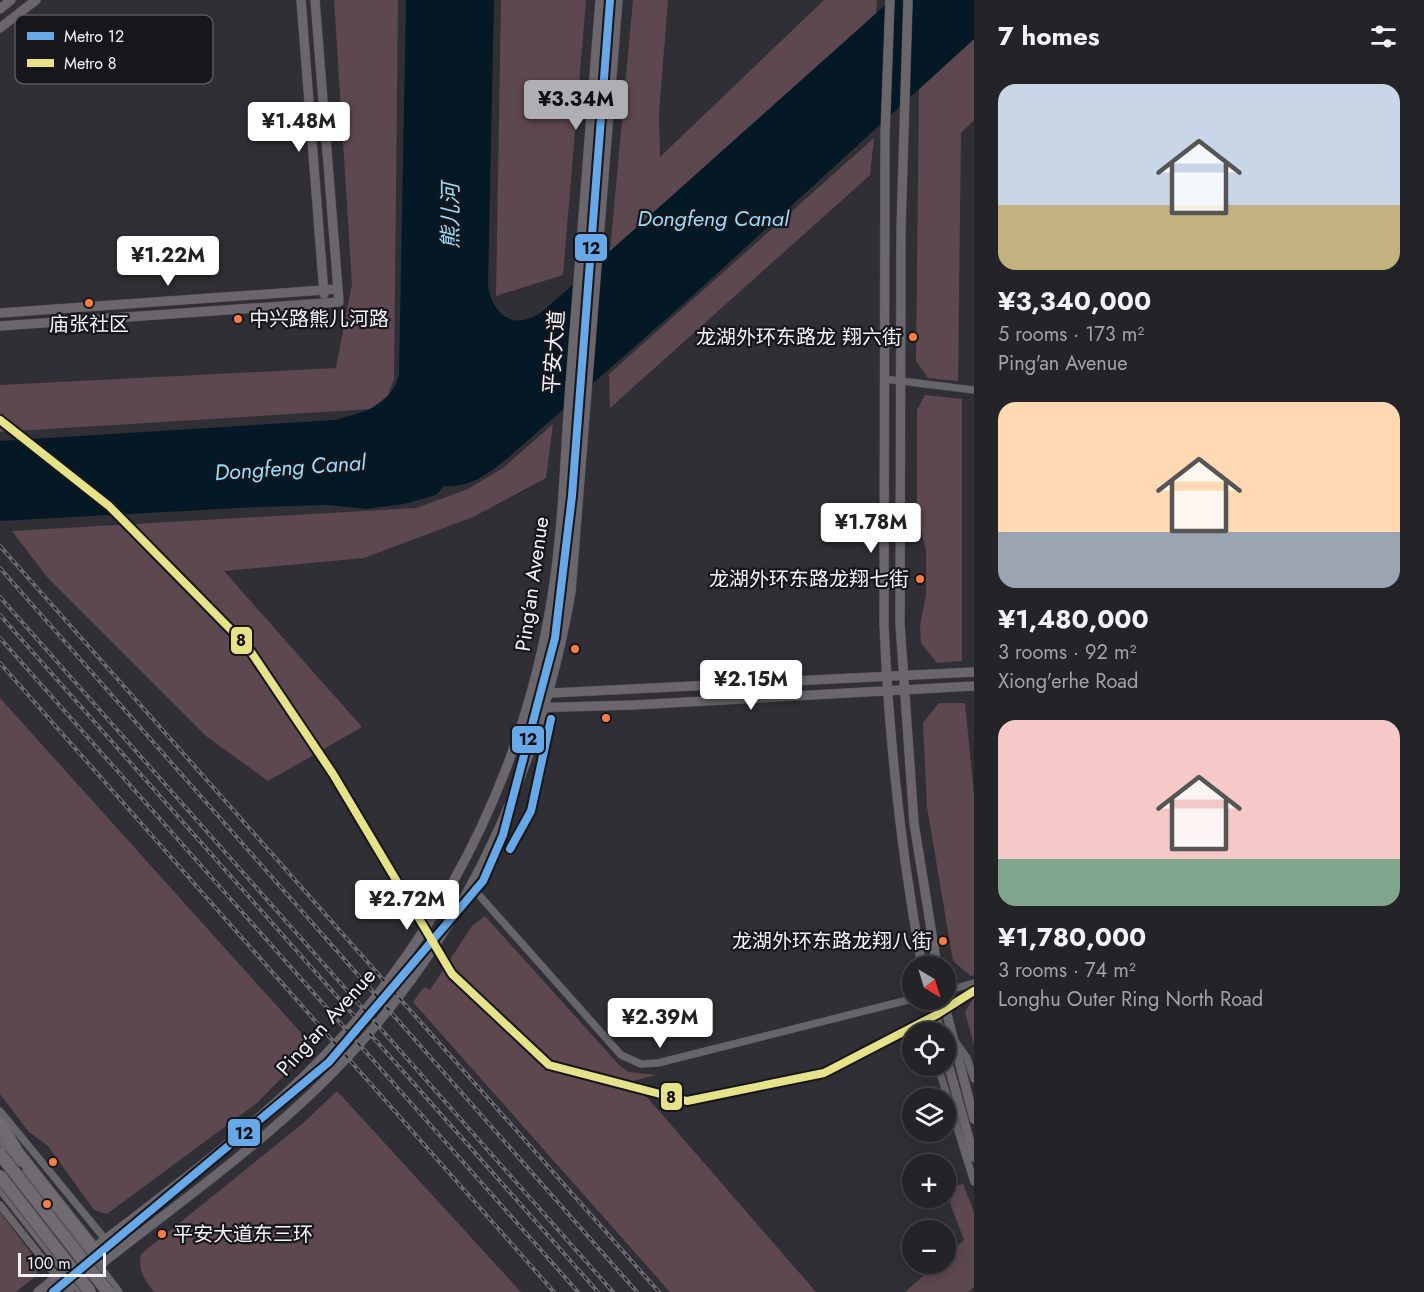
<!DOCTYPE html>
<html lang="en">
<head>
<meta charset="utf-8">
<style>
	:root { --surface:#242328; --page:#302f34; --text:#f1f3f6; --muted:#a3a4a8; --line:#414045; --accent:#b0aeb5 }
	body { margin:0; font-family:Jost,"Noto Sans SC",sans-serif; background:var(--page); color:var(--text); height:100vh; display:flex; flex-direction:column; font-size:22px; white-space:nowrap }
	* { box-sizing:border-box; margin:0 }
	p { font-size:20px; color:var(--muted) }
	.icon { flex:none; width:33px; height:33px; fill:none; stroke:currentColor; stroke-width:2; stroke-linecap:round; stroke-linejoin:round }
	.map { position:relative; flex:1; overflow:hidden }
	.panel { display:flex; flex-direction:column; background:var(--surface); width:450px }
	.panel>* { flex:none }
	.needle { width:39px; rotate:142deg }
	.buttons { position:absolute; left:902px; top:956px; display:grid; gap:12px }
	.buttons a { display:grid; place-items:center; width:54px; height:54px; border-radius:50%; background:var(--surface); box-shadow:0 3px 15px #0003,0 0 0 2px var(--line); font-size:30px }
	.scale { position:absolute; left:18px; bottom:15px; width:88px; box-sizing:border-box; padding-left:6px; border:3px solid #f5f3fa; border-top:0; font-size:16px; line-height:21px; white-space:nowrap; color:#f5f3fa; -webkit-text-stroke:4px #17161b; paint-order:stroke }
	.price { position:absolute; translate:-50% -51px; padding:0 14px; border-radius:6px; background:#fff; color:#222; font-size:20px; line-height:39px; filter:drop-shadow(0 2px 3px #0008) }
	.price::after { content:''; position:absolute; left:50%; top:36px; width:18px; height:14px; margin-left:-9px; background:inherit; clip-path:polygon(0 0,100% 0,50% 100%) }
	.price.current { background:var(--accent); color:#111 }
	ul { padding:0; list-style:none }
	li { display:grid; align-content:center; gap:12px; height:318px; padding:0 24px }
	li span { display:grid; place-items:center; height:186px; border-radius:18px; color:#555 }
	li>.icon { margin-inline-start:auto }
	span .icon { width:108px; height:108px; fill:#fffc; stroke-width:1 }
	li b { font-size:26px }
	h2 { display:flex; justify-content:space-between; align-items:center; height:72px; padding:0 24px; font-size:26px }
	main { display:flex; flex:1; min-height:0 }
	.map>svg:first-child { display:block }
</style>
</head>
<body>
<main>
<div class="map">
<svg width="974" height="1292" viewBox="0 0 974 1292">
	<rect width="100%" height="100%" fill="#302f35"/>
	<g fill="#5d484f">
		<polygon points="334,0 398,0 394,379 388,395 371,409 0,432 0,385 336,368 352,284"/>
		<polygon points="501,0 586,0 563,275 496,296"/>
		<polygon points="633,0 668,0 659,113 660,157 824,0 877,0 876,14 610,251"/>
		<polygon points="974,39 974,120 961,133 958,381 928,378 916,361 919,89"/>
		<polygon points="874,138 870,175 610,408 609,374"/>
		<polygon points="925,395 962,399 962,661 937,663 921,643 920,626 926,595 926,550 917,517 917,410"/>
		<polygon points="553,424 546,478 473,517 364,558 224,571 362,727 268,781 206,736 47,577 12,531 416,508 468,489 503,468"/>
		<polygon points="0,698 313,1046 257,1103 107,1214 94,1210 48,1146 29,1132 0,1094"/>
		<polygon points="939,703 965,703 974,795 974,975 971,976 953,961 927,807 923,723"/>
		<polygon points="485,916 620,1066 629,1072 656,1075 633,1081 816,1292 670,1292 413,1002 424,987 430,990 472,926"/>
		<polygon points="974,997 974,1045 965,1012"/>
		<path d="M 337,1091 L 521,1292 L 154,1292 C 144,1278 138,1272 141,1254 L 302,1124 Z"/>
		<polygon points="963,1184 974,1212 974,1287 968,1292 905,1292 938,1263 945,1263 945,1257 964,1240 950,1203 954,1186"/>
		<polygon points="0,1212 37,1261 37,1275 16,1292 0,1292"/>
	</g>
	<path fill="#041925" d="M 406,0 L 494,0 L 488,285 C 491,308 507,329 533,317 C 543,313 552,302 560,296 L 891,0 L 974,0 L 974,39 L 689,299 L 509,457 C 489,473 471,488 444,486 L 436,495 L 404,504 L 366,509 L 327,505 L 258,507 L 0,521 L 0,441 L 335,420 C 364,412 390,407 399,375 Z"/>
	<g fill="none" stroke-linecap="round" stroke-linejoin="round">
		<g stroke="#4c4b50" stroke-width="8">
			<g id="street">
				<polyline points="885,379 974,390"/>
				<polyline points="471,886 621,1055 641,1064 658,1063 912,999"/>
				<polyline points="945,991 974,983"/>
				<polyline points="955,1041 967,1058 974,1079"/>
				<polyline points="940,1065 940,1073 974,1182"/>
				<polyline points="0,1111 105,1239"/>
				<polyline points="0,1205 57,1277"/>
			</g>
		</g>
		<g stroke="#4c4b50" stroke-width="10">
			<g id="secondary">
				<polyline points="301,0 324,294"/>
				<path d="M 890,0 L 885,136 L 884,624 C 889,740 901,853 922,966"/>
				<polyline points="908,0 901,229 900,624 914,823 937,966"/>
				<polyline points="0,9 11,0"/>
				<polyline points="0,28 36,0"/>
				<polyline points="0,313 338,289"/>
				<polyline points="0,326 339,302 315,0"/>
				<polyline points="531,694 974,672"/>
				<polyline points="527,708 633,705 974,686"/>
				<polyline points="931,999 940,1032"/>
				<polyline points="943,999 974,1119"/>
				<polyline points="945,1053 974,1157"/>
				<polyline points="0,1139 18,1162"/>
				<polyline points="26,1173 118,1292"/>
				<polyline points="0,1188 82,1292"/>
				<path d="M 38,1292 C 140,1210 253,1135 342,1037 C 454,912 528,757 553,590 C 564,519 565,445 571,374 C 580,249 590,124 600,0"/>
				<path d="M 66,1292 C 148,1225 236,1165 313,1092 C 454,958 538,782 571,592 L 618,0"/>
			</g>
		</g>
		<g stroke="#4c4b50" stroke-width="14">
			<polyline id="highway" points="0,1123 18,1153 93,1248"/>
		</g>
		<use href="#street" stroke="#676569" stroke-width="7"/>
		<use href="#secondary" stroke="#6b666c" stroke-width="9"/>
		<use href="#highway" stroke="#706b71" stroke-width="12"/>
		<g stroke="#6c6a70" stroke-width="4">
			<g id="rail">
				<polyline points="0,546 659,1292"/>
				<polyline points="0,568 637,1292"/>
				<polyline points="0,597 613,1292"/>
				<polyline points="0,615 598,1292"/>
				<polyline points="0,638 578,1292"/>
				<polyline points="0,663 554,1292"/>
			</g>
		</g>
		<use href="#rail" stroke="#17161b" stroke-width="1.5" stroke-dasharray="4.5" stroke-linecap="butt"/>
		<g stroke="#4c4b50" stroke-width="14" stroke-linecap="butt">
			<g id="highway-bridge">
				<polyline points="0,1154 108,1292"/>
				<polyline points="0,1176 90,1292"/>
			</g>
		</g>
		<use href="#highway-bridge" stroke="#706b71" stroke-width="12"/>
		<g stroke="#17161b" stroke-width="12">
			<g id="metro-1">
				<polyline points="510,849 531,811 551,719"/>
				<polyline points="53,1292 329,1062 483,881 503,835 555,638 572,496 610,0"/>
			</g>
		</g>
		<g stroke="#17161b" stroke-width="12">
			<polyline id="metro-2" points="0,420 109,506 247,646 333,774 452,974 549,1065 687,1101 824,1073 936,1015 974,991"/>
		</g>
		<use href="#metro-1" stroke="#66a8e8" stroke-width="8"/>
		<use href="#metro-2" stroke="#e5e289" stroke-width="8"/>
	</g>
	<g fill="#f77d43" stroke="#17161b" stroke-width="2">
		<circle cx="89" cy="303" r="5"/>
		<circle cx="238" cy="319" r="5"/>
		<circle cx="913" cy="337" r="5"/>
		<circle cx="920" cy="579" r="5"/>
		<circle cx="575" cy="649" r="5"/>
		<circle cx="606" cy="718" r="5"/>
		<circle cx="943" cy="941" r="5"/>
		<circle cx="53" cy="1162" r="5"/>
		<circle cx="47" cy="1204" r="5"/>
		<circle cx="162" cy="1234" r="5"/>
	</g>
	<g text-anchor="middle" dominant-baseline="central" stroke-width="4.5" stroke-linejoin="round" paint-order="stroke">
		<g font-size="20" fill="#f5f3fa" stroke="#17161b" text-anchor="end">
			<text x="249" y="319" text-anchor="start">中兴路熊儿河路</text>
			<text x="89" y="324" text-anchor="middle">庙张社区</text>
			<text x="902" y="337">龙湖外环东路龙 翔六街</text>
			<text x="909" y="579">龙湖外环东路龙翔七街</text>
			<text x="932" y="941">龙湖外环东路龙翔八街</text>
			<text x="173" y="1234" text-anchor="start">平安大道东三环</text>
		</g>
		<g font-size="21" fill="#f5f3fa" stroke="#17161b">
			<text transform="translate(554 352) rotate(-86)">平安大道</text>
			<text transform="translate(532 584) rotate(-82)">Ping‘an Avenue</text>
			<text transform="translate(326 1022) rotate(-48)">Ping‘an Avenue</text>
		</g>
		<g font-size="22" font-style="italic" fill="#99dcfd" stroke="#17161b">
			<text transform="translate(450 216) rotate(-90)">熊儿河</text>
			<text x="713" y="218">Dongfeng Canal</text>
			<text transform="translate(290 467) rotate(-4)">Dongfeng Canal</text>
		</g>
	</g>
	<rect x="15" y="15" width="198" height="69" rx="9" fill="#17161b" stroke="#5a585e" stroke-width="1.5"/>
	<rect x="27" y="32" width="27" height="8" fill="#66a8e8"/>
	<rect x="27" y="59" width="27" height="8" fill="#e5e289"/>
	<g font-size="16" fill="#f5f3fa">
		<text x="64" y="42">Metro 12</text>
		<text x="64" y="69">Metro 8</text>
	</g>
	<g stroke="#17161b" stroke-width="2">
		<rect x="574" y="233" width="34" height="29" rx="6" fill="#66a8e8"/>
		<rect x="230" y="626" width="23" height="29" rx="6" fill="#e5e289"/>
		<rect x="511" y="725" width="34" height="29" rx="6" fill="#66a8e8"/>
		<rect x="660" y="1082" width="23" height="29" rx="6" fill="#e5e289"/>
		<rect x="227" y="1118" width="34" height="29" rx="6" fill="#66a8e8"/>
	</g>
	<g font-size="16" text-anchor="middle" font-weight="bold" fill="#111">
		<text x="591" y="254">12</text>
		<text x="241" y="646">8</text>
		<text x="528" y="745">12</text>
		<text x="671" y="1103">8</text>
		<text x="244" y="1139">12</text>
	</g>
</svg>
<div class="buttons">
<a><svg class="needle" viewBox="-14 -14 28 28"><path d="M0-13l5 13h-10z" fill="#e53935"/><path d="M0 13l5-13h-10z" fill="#a3a4a8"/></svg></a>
<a><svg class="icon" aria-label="locate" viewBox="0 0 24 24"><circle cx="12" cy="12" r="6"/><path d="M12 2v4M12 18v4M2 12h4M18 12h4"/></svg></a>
<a><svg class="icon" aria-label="layers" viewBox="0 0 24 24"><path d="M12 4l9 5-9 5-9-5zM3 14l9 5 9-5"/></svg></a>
<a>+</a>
<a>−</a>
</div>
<div class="scale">100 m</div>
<b class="price current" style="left:576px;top:131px">¥3.34M</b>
<b class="price" style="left:299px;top:153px">¥1.48M</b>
<b class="price" style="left:168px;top:287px">¥1.22M</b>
<b class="price" style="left:871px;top:554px">¥1.78M</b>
<b class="price" style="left:751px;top:711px">¥2.15M</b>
<b class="price" style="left:407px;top:931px">¥2.72M</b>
<b class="price" style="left:660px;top:1049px">¥2.39M</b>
</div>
<section class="panel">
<h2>7 homes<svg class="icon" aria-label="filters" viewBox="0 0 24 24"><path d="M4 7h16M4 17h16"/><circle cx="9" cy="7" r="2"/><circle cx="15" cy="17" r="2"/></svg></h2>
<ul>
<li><span style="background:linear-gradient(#c9d6e8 65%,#c2b280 0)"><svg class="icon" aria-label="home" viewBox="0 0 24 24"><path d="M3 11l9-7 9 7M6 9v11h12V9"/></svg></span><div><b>¥3,340,000</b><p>5 rooms · 173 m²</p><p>Ping'an Avenue</p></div></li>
<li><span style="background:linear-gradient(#ffd9b3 70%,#9aa5b1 0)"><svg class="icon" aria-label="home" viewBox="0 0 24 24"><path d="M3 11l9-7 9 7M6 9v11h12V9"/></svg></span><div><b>¥1,480,000</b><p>3 rooms · 92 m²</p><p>Xiong'erhe Road</p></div></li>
<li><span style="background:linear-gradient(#f6c9c9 75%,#7fa58c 0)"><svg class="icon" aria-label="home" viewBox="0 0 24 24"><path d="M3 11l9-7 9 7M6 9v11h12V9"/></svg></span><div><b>¥1,780,000</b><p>3 rooms · 74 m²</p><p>Longhu Outer Ring North Road</p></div></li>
</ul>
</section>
</main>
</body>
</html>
